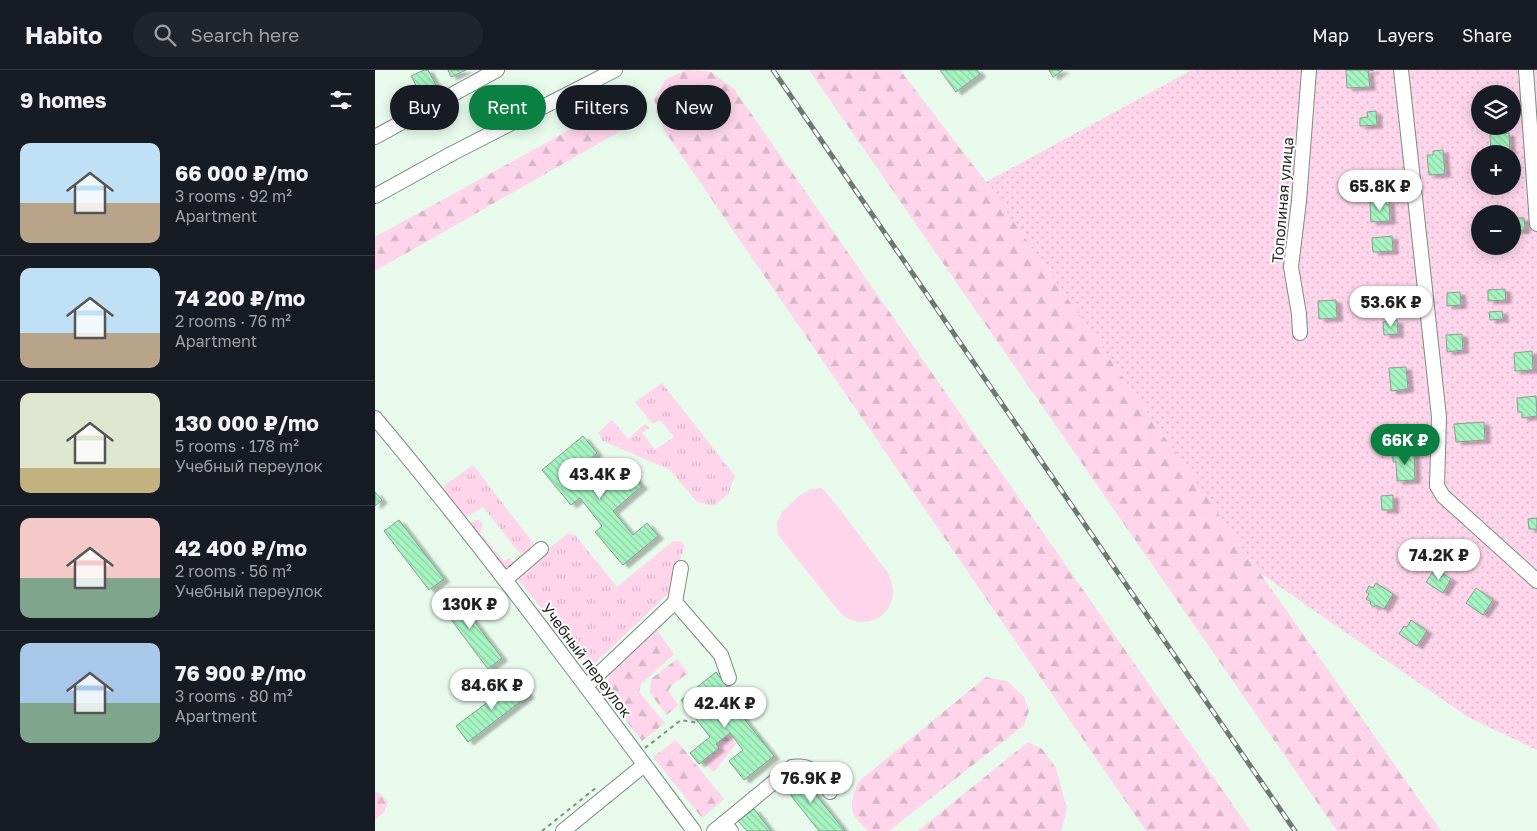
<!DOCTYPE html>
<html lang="en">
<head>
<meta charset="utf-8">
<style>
	:root { --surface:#171b24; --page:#20242c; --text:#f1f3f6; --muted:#9ea1a6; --line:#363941; --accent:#0b8043 }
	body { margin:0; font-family:"Golos Text",sans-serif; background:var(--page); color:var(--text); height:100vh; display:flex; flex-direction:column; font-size:19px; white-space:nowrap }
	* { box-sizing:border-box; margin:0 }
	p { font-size:16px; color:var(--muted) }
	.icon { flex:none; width:28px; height:28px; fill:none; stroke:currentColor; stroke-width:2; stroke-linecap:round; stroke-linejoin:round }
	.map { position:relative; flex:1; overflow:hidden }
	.sheet { display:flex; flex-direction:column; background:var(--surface); width:375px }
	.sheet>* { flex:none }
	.top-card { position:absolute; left:15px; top:15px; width:475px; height:45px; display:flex; gap:10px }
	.buttons { position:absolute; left:1096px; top:15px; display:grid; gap:10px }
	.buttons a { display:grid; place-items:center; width:50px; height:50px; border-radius:50%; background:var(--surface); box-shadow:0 2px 12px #0003; font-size:25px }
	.price { position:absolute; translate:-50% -42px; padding:0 11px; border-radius:18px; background:#fff; color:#222; font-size:16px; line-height:32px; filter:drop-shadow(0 1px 2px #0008) }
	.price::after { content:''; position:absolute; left:50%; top:30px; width:15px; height:11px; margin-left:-8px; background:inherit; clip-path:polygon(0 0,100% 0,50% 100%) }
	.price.on { background:var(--accent); color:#fff }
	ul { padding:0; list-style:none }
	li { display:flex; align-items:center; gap:15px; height:125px; padding:0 20px }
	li+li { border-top:1px solid var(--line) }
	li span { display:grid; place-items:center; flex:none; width:140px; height:100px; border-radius:10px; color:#555 }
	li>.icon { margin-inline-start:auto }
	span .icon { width:60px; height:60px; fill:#fffc; stroke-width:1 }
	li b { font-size:21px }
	h2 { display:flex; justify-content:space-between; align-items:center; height:60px; padding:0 20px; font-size:21px }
	.tag { padding:0 18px; border-radius:22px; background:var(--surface); box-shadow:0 2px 12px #0003; font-size:18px; line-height:45px }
	.tag.on { background:var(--accent); color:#fff }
	header { display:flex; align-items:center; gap:30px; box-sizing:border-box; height:70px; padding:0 25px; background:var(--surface); border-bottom:1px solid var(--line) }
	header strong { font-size:24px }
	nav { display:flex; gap:28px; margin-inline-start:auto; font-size:18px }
	.search { width:350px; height:45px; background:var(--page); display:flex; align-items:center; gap:12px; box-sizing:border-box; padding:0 18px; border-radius:28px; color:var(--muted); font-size:19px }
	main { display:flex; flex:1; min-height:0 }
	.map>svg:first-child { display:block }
</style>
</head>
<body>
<header>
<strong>Habito</strong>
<div class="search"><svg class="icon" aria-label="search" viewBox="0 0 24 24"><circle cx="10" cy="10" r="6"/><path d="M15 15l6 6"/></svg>Search here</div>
<nav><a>Map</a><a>Layers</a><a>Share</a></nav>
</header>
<main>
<section class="sheet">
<h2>9 homes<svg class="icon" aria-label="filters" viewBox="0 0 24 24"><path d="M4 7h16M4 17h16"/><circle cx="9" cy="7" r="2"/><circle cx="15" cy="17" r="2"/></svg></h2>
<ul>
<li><span style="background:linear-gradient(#bfe0f5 60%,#b9a48a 0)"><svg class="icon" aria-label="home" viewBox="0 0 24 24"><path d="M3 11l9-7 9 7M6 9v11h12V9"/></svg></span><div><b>66 000 ₽/mo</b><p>3 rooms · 92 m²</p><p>Apartment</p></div></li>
<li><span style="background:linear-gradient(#bfe0f5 65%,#b9a48a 0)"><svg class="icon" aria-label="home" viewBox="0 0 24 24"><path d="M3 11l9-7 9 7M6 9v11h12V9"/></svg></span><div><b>74 200 ₽/mo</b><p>2 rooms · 76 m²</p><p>Apartment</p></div></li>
<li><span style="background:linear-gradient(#dfe7d0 75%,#c2b280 0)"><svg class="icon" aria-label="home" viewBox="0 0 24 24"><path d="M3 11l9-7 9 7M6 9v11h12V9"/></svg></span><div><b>130 000 ₽/mo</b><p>5 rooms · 178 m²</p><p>Учебный переулок</p></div></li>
<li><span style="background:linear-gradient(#f6c9c9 60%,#7fa58c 0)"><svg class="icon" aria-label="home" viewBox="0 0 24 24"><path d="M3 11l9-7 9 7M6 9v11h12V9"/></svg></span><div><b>42 400 ₽/mo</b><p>2 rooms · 56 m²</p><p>Учебный переулок</p></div></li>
<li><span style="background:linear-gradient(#a9c7e8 60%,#7fa58c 0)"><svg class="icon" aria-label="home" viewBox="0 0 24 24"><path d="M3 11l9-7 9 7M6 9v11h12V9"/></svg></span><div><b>76 900 ₽/mo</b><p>3 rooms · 80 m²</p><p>Apartment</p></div></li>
</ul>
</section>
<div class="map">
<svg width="1162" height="761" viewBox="0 0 1162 761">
	<defs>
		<pattern id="grass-tufts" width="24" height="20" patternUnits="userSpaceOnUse" patternTransform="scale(1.25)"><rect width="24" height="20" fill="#fed5eb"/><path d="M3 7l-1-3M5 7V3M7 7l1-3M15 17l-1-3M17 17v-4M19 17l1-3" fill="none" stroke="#d9b7c9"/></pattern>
		<pattern id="forest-firs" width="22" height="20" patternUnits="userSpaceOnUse" patternTransform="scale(1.25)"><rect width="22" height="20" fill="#fed5eb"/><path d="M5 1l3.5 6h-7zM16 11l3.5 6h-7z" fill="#d9b7c9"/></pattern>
		<pattern id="garden-dots" width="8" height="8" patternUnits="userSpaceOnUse" patternTransform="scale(1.25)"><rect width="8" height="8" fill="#fed5eb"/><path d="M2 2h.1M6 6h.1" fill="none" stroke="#d9b7c9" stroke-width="1.8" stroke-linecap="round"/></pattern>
		<pattern id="building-back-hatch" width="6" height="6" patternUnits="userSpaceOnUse" patternTransform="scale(1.25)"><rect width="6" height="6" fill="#a5f4c1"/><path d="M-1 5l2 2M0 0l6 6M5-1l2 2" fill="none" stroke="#8dd1a5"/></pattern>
		<filter id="shadow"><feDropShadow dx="5.5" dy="3" stdDeviation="1" flood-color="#0004"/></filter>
	</defs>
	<rect width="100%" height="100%" fill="#e7faec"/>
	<g fill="url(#grass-tufts)">
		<polygon points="287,313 360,406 353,424 339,436 322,432 295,400 228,371 223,363 237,350 253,369 270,354 274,358 267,363 280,380 299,367 285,350 278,354 260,332"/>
		<polygon points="98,395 159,474 146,485 108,437 90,448 88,447 68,420 70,415"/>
		<polygon points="103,450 108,453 105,463 129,491 135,488 139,493 135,499 131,499 97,459 96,452"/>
		<polygon points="192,464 200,465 242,517 298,471 304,471 310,475 294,523 216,597 140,506"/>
	</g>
	<g fill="url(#forest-firs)">
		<polygon points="312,0 336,2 359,19 876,761 771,761 289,60 279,30 291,9"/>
		<polygon points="434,0 525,0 611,112 1066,761 962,761"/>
		<polygon points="236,37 245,43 251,51 249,59 0,201 0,167"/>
		<polygon points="282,560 299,584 266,614 264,622 290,653 267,671 230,623 235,603"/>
		<polygon points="302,589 313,603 297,615 293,621 303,635 292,645 275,623 276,609"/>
		<path d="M 611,607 L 632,611 L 649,627 L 654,641 L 649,655 L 514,761 L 493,761 C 473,742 474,737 483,712 Z"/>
		<polygon points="351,660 361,674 339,702 323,687"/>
		<polygon points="301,670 349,729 327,748 278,687"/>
		<polygon points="653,672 667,679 681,698 692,739 686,761 543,761"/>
		<polygon points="0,722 4,723 13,732 9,742 0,750"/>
	</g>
	<path fill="#fed5eb" d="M 447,418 L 463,437 L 512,502 C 516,510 519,517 518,525 C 516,546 491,559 472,548 C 469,547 466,543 463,540 L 403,465 L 402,453 L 407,442 L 424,426 L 436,419 Z"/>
	<path fill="url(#garden-dots)" fill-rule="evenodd" d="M 817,0 L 1162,0 L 1162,680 L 1093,647 L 885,503 L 611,112 ZM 1105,24 L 1138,24 L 1138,56 L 1105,56 ZM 1105,84 L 1138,84 L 1138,116 L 1105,116 ZM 1105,144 L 1138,144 L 1138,176 L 1105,176 Z"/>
	<g fill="url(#building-back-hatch)" stroke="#8b9d91" filter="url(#shadow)">
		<polygon points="49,0 53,0 61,15 45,23 36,6"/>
		<polygon points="73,0 91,0 76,7"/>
		<polygon points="565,0 602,0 605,4 581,22"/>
		<polygon points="674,0 688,0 678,7"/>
		<polygon points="971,0 999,0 993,1 995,17 972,18"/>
		<polygon points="1131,19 1131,24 1115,24 1115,20"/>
		<polygon points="1001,41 1002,55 985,56 985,48 993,47 992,42"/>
		<polygon points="1134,63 1135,84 1116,84 1115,64"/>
		<polygon points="1068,80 1070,104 1054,105 1052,85 1058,85 1058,81"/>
		<polygon points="1014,131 1015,151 996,152 995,132"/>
		<polygon points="1138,148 1149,148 1150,160 1138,161"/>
		<polygon points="1017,166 1018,181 998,182 997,168"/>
		<polygon points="1130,219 1131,230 1113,231 1113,220"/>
		<polygon points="1085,222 1086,235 1072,236 1072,223"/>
		<polygon points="961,230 962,248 944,249 943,231"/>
		<polygon points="1127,241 1128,249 1115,250 1114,242"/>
		<polygon points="1022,250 1023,264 1009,265 1008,252"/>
		<polygon points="1087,264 1088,280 1072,282 1071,265"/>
		<polygon points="1157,281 1158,300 1140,301 1139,283"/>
		<polygon points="1031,297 1033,319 1016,321 1014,298"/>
		<polygon points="1161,326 1162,346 1147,348 1147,342 1143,342 1142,328"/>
		<polygon points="1109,352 1110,370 1081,372 1079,354"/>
		<polygon points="208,366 222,383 203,399 226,426 240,414 235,408 250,396 267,416 238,441 258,465 272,453 283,466 248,495 220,462 227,456 205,428 196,435 167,400"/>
		<polygon points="1039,382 1040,410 1022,411 1021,392 1018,392 1018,383"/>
		<polygon points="0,422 7,430 0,436"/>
		<polygon points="1018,425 1018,440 1007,440 1006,426"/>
		<polygon points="1162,448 1162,459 1154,459 1153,449"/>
		<polygon points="24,450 69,509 54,520 9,461"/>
		<polygon points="1060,499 1076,509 1068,523 1051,512"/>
		<polygon points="1001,513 1018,524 1009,539 1001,535 999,537 995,534 996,532 991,529 994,524 991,522 994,516 998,518"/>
		<polygon points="1101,518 1118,530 1108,545 1091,533"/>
		<polygon points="77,522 127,588 113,599 63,532"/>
		<polygon points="1036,550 1052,561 1042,576 1024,564 1029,556 1032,557"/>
		<polygon points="341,602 352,616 331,632 343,647 358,635 399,686 369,710 354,691 368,680 355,663 341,674 344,678 324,694 315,683 335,667 306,630"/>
		<polygon points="142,610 154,625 93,672 81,656"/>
		<polygon points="422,701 470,761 444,761 406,713"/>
		<polygon points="379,739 396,761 372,761 363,751"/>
	</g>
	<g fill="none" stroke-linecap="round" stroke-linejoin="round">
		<g stroke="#7a8c80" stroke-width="16">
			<g id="minor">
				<polyline points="1026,0 1064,347 1062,416 1068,426 1162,511"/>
				<polyline points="1151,0 1162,154"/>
				<polyline points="0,67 122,0"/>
				<polyline points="0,126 78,83 240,0"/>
				<polyline points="925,263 924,244 916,197 924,131 934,0"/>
				<path d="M 0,348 C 112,481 215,622 319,761"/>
				<polyline points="130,510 166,479"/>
				<polyline points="300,532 306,498"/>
				<polyline points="212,615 300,532 346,585 354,608"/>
				<path d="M 349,753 L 417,697 C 439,694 443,706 455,722"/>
				<polyline points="188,761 269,695"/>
				<polyline points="339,761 349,753 356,761"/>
			</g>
		</g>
		<g stroke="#828f85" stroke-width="2" stroke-dasharray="4 4" stroke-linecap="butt">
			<polyline points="270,678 306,650 323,653"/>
			<polyline points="167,761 222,717"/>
		</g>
		<use href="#minor" stroke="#fff" stroke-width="14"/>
		<g stroke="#6d7970" stroke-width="5">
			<polyline id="rail" points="398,0 920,761"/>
		</g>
		<use href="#rail" stroke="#fff" stroke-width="3" stroke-dasharray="9" stroke-linecap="butt"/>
	</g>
	<g text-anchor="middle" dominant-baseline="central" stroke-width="4" stroke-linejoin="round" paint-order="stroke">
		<g font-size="15" fill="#1c231e" stroke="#fff">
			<text transform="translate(907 130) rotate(-85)">Тополиная улица</text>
			<text transform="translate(212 590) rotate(53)">Учебный переулок</text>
		</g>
	</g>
</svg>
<div class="buttons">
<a><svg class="icon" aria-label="layers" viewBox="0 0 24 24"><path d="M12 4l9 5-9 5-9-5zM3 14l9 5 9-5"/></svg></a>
<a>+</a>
<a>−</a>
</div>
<b class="price" style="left:1005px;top:142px">65.8K ₽</b>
<b class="price" style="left:1016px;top:258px">53.6K ₽</b>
<b class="price on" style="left:1030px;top:396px">66K ₽</b>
<b class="price" style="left:225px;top:430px">43.4K ₽</b>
<b class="price" style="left:1064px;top:511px">74.2K ₽</b>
<b class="price" style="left:95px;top:560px">130K ₽</b>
<b class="price" style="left:117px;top:641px">84.6K ₽</b>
<b class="price" style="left:350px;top:659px">42.4K ₽</b>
<b class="price" style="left:436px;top:734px">76.9K ₽</b>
<div class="top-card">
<a class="tag">Buy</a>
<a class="tag on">Rent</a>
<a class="tag">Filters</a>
<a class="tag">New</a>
</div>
</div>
</main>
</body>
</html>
